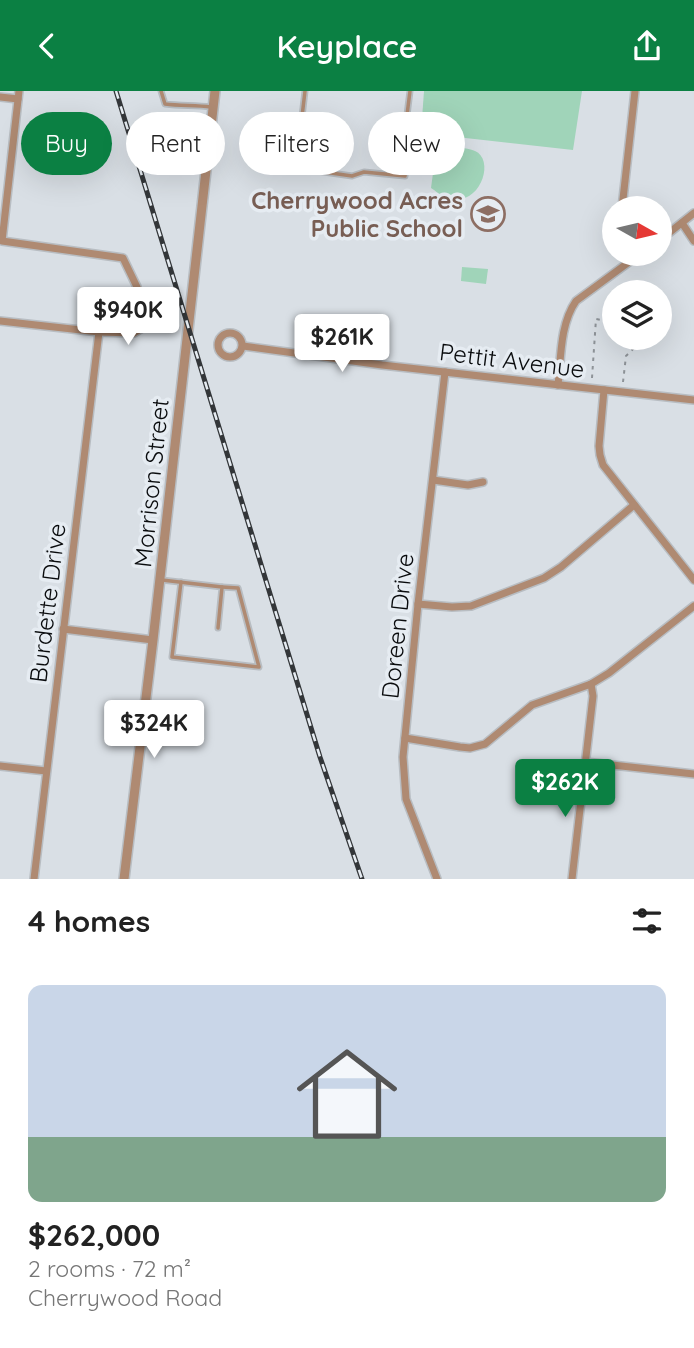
<!DOCTYPE html>
<html lang="en">
<head>
<meta charset="utf-8">
<style>
	:root { --surface:#fff; --page:#f6f6f6; --text:#222; --muted:#767676; --line:#e0e0e0; --accent:#0b8043 }
	body { margin:0; font-family:Quicksand,sans-serif; background:var(--page); color:var(--text); height:100vh; display:flex; flex-direction:column; font-size:26px; white-space:nowrap }
	* { box-sizing:border-box; margin:0 }
	p { font-size:23px; color:var(--muted) }
	.icon { flex:none; width:38px; height:38px; fill:none; stroke:currentColor; stroke-width:2; stroke-linecap:round; stroke-linejoin:round }
	.map { position:relative; height:788px; overflow:hidden }
	.details { display:flex; flex-direction:column; background:var(--surface); flex:1 }
	.details>* { flex:none }
	.banner { position:absolute; left:21px; top:21px; width:653px; height:63px; display:flex; gap:14px }
	.needle { width:46px; rotate:98deg }
	.buttons { position:absolute; left:602px; top:105px; display:grid; gap:14px }
	.buttons a { display:grid; place-items:center; width:70px; height:70px; border-radius:50%; background:var(--surface); box-shadow:0 7px 28px #0002; font-size:35px }
	.price { position:absolute; translate:-50% -60px; padding:0 16px; border-radius:7px; background:#fff; color:#222; font-size:23px; line-height:46px; filter:drop-shadow(0 2px 4px #0008) }
	.price::after { content:''; position:absolute; left:50%; top:42px; width:21px; height:16px; margin-left:-10px; background:inherit; clip-path:polygon(0 0,100% 0,50% 100%) }
	.price.on { background:var(--accent); color:#fff }
	ul { padding:0; list-style:none }
	li { display:grid; align-content:center; gap:14px; height:371px; padding:0 28px }
	li+li { border-top:2px solid var(--line) }
	li span { display:grid; place-items:center; height:217px; border-radius:14px; color:#555 }
	li>.icon { margin-inline-start:auto }
	span .icon { width:126px; height:126px; fill:#fffc; stroke-width:1 }
	li b { font-size:30px }
	h2 { display:flex; justify-content:space-between; align-items:center; height:84px; padding:0 28px; font-size:30px }
	.chip { padding:0 24px; border-radius:32px; background:var(--surface); box-shadow:0 7px 28px #0002; font-size:24px; line-height:63px }
	.chip.on { background:var(--accent); color:#fff }
	header { display:flex; justify-content:space-between; align-items:center; height:91px; padding:0 28px; background:var(--accent); color:#fff; font-size:32px; font-weight:600 }
	.map>svg:first-child { display:block }
</style>
</head>
<body>
<header><svg class="icon" aria-label="back" viewBox="0 0 24 24"><path d="M15 5l-7 7 7 7"/></svg>Keyplace<svg class="icon" aria-label="share" viewBox="0 0 24 24"><path d="M12 15V3M7 8l5-5 5 5M5 13v7h14v-7"/></svg></header>
<div class="map">
<svg width="694" height="788" viewBox="0 0 694 788">
	<rect width="100%" height="100%" fill="#d9dfe5"/>
	<g fill="#a0d4b9">
		<polygon points="424,0 582,0 573,59 421,42"/>
		<path d="M 441,55 C 450,56 467,56 475,60 C 496,69 480,119 445,107 C 441,105 436,100 431,97 L 436,60 Z"/>
		<polygon points="462,176 488,178 486,193 461,190"/>
	</g>
	<g fill="none" stroke-linecap="round" stroke-linejoin="round">
		<g stroke="#b8bdc2" stroke-width="7">
			<g id="service">
				<path d="M 161,0 L 165,13 C 181,15 195,14 211,16"/>
				<polyline points="305,0 296,77 352,85 364,81 405,85 406,67 405,40 410,0"/>
				<polyline points="162,489 222,496 218,537"/>
				<polyline points="181,491 172,566 259,576 238,497 222,496"/>
			</g>
		</g>
		<g stroke="#b8bdc2" stroke-width="10">
			<g id="minor">
				<polyline points="0,6 18,8"/>
				<polyline points="622,117 635,0"/>
				<polyline points="682,132 694,150"/>
				<polyline points="660,149 694,122"/>
				<polyline points="0,230 99,241 134,242 147,234 137,196 123,167 2,150 19,0"/>
				<circle cx="230" cy="254" r="12"/>
				<polyline points="243,255 382,274 694,309"/>
				<path d="M 558,294 C 561,266 560,233 576,210 L 640,163"/>
				<polyline points="604,299 599,355 600,364 603,374 694,489"/>
				<polyline points="433,389 468,394 483,391"/>
				<polyline points="418,513 452,516 471,515 544,487 561,476 634,414"/>
				<polyline points="63,538 153,549"/>
				<polyline points="405,647 460,656 470,657 485,653 532,614 591,593 609,582 694,515"/>
				<polyline points="585,671 694,683"/>
				<polyline points="0,675 46,680"/>
				<polyline points="34,788 99,241"/>
				<polyline points="437,788 406,708 403,666 418,513 445,281"/>
				<polyline points="572,788 593,605 591,593"/>
			</g>
		</g>
		<g stroke="#b8bdc2" stroke-width="12">
			<polyline id="tertiary" points="124,788 153,549 215,0"/>
		</g>
		<g stroke="#8e9398" stroke-width="2" stroke-dasharray="3.5 5" stroke-linecap="butt">
			<polyline points="592,287 596,228 601,229"/>
			<polyline points="623,291 626,265 636,255 640,247"/>
		</g>
		<use href="#service" stroke="#af8a72" stroke-width="3.5"/>
		<use href="#minor" stroke="#af8a72" stroke-width="7"/>
		<use href="#tertiary" stroke="#af8a72" stroke-width="9"/>
		<g stroke="#333639" stroke-width="5">
			<polyline id="rail" points="116,0 320,666 362,788"/>
		</g>
		<use href="#rail" stroke="#e6ecf2" stroke-width="2.5" stroke-dasharray="8" stroke-linecap="butt"/>
	</g>
	<defs>
		<g id="school-ring" transform="scale(1.75)"><circle r="9.5" fill="#e6ecf2" stroke="#8d6e63" stroke-width="1.5"/><path d="M0-5L7-2L0 1L-7-2ZM-4 1L0 2.5L4 1V4Q0 6-4 4Z" fill="#8d6e63"/></g>
	</defs>
	<g fill-rule="evenodd">
		<use href="#school-ring" x="488" y="123"/>
	</g>
	<g text-anchor="middle" dominant-baseline="central" stroke-width="7" stroke-linejoin="round" paint-order="stroke">
		<g font-size="24" font-weight="bold" fill="#785e54" stroke="#e6ecf2" text-anchor="end">
			<text x="463" y="109">Cherrywood Acres<tspan x="463" dy="28">Public School</tspan></text>
		</g>
		<g font-size="24" fill="#090b0d" stroke="#e6ecf2">
			<text transform="translate(512 269) rotate(7)">Pettit Avenue</text>
			<text transform="translate(151 392) rotate(-84)">Morrison Street</text>
			<text transform="translate(47 512) rotate(-83)">Burdette Drive</text>
			<text transform="translate(397 535) rotate(-84)">Doreen Drive</text>
		</g>
	</g>
</svg>
<div class="buttons">
<a><svg class="needle" viewBox="-14 -14 28 28"><path d="M0-13l5 13h-10z" fill="#e53935"/><path d="M0 13l5-13h-10z" fill="#767676"/></svg></a>
<a><svg class="icon" aria-label="layers" viewBox="0 0 24 24"><path d="M12 4l9 5-9 5-9-5zM3 14l9 5 9-5"/></svg></a>
</div>
<b class="price" style="left:128px;top:256px">$940K</b>
<b class="price" style="left:342px;top:283px">$261K</b>
<b class="price" style="left:154px;top:669px">$324K</b>
<b class="price on" style="left:565px;top:728px">$262K</b>
<div class="banner">
<a class="chip on">Buy</a>
<a class="chip">Rent</a>
<a class="chip">Filters</a>
<a class="chip">New</a>
</div>
</div>
<section class="details">
<h2>4 homes<svg class="icon" aria-label="filters" viewBox="0 0 24 24"><path d="M4 7h16M4 17h16"/><circle cx="9" cy="7" r="2"/><circle cx="15" cy="17" r="2"/></svg></h2>
<ul>
<li><span style="background:linear-gradient(#c9d6e8 70%,#7fa58c 0)"><svg class="icon" aria-label="home" viewBox="0 0 24 24"><path d="M3 11l9-7 9 7M6 9v11h12V9"/></svg></span><div><b>$262,000</b><p>2 rooms · 72 m²</p><p>Cherrywood Road</p></div></li>
</ul>
</section>
</body>
</html>
